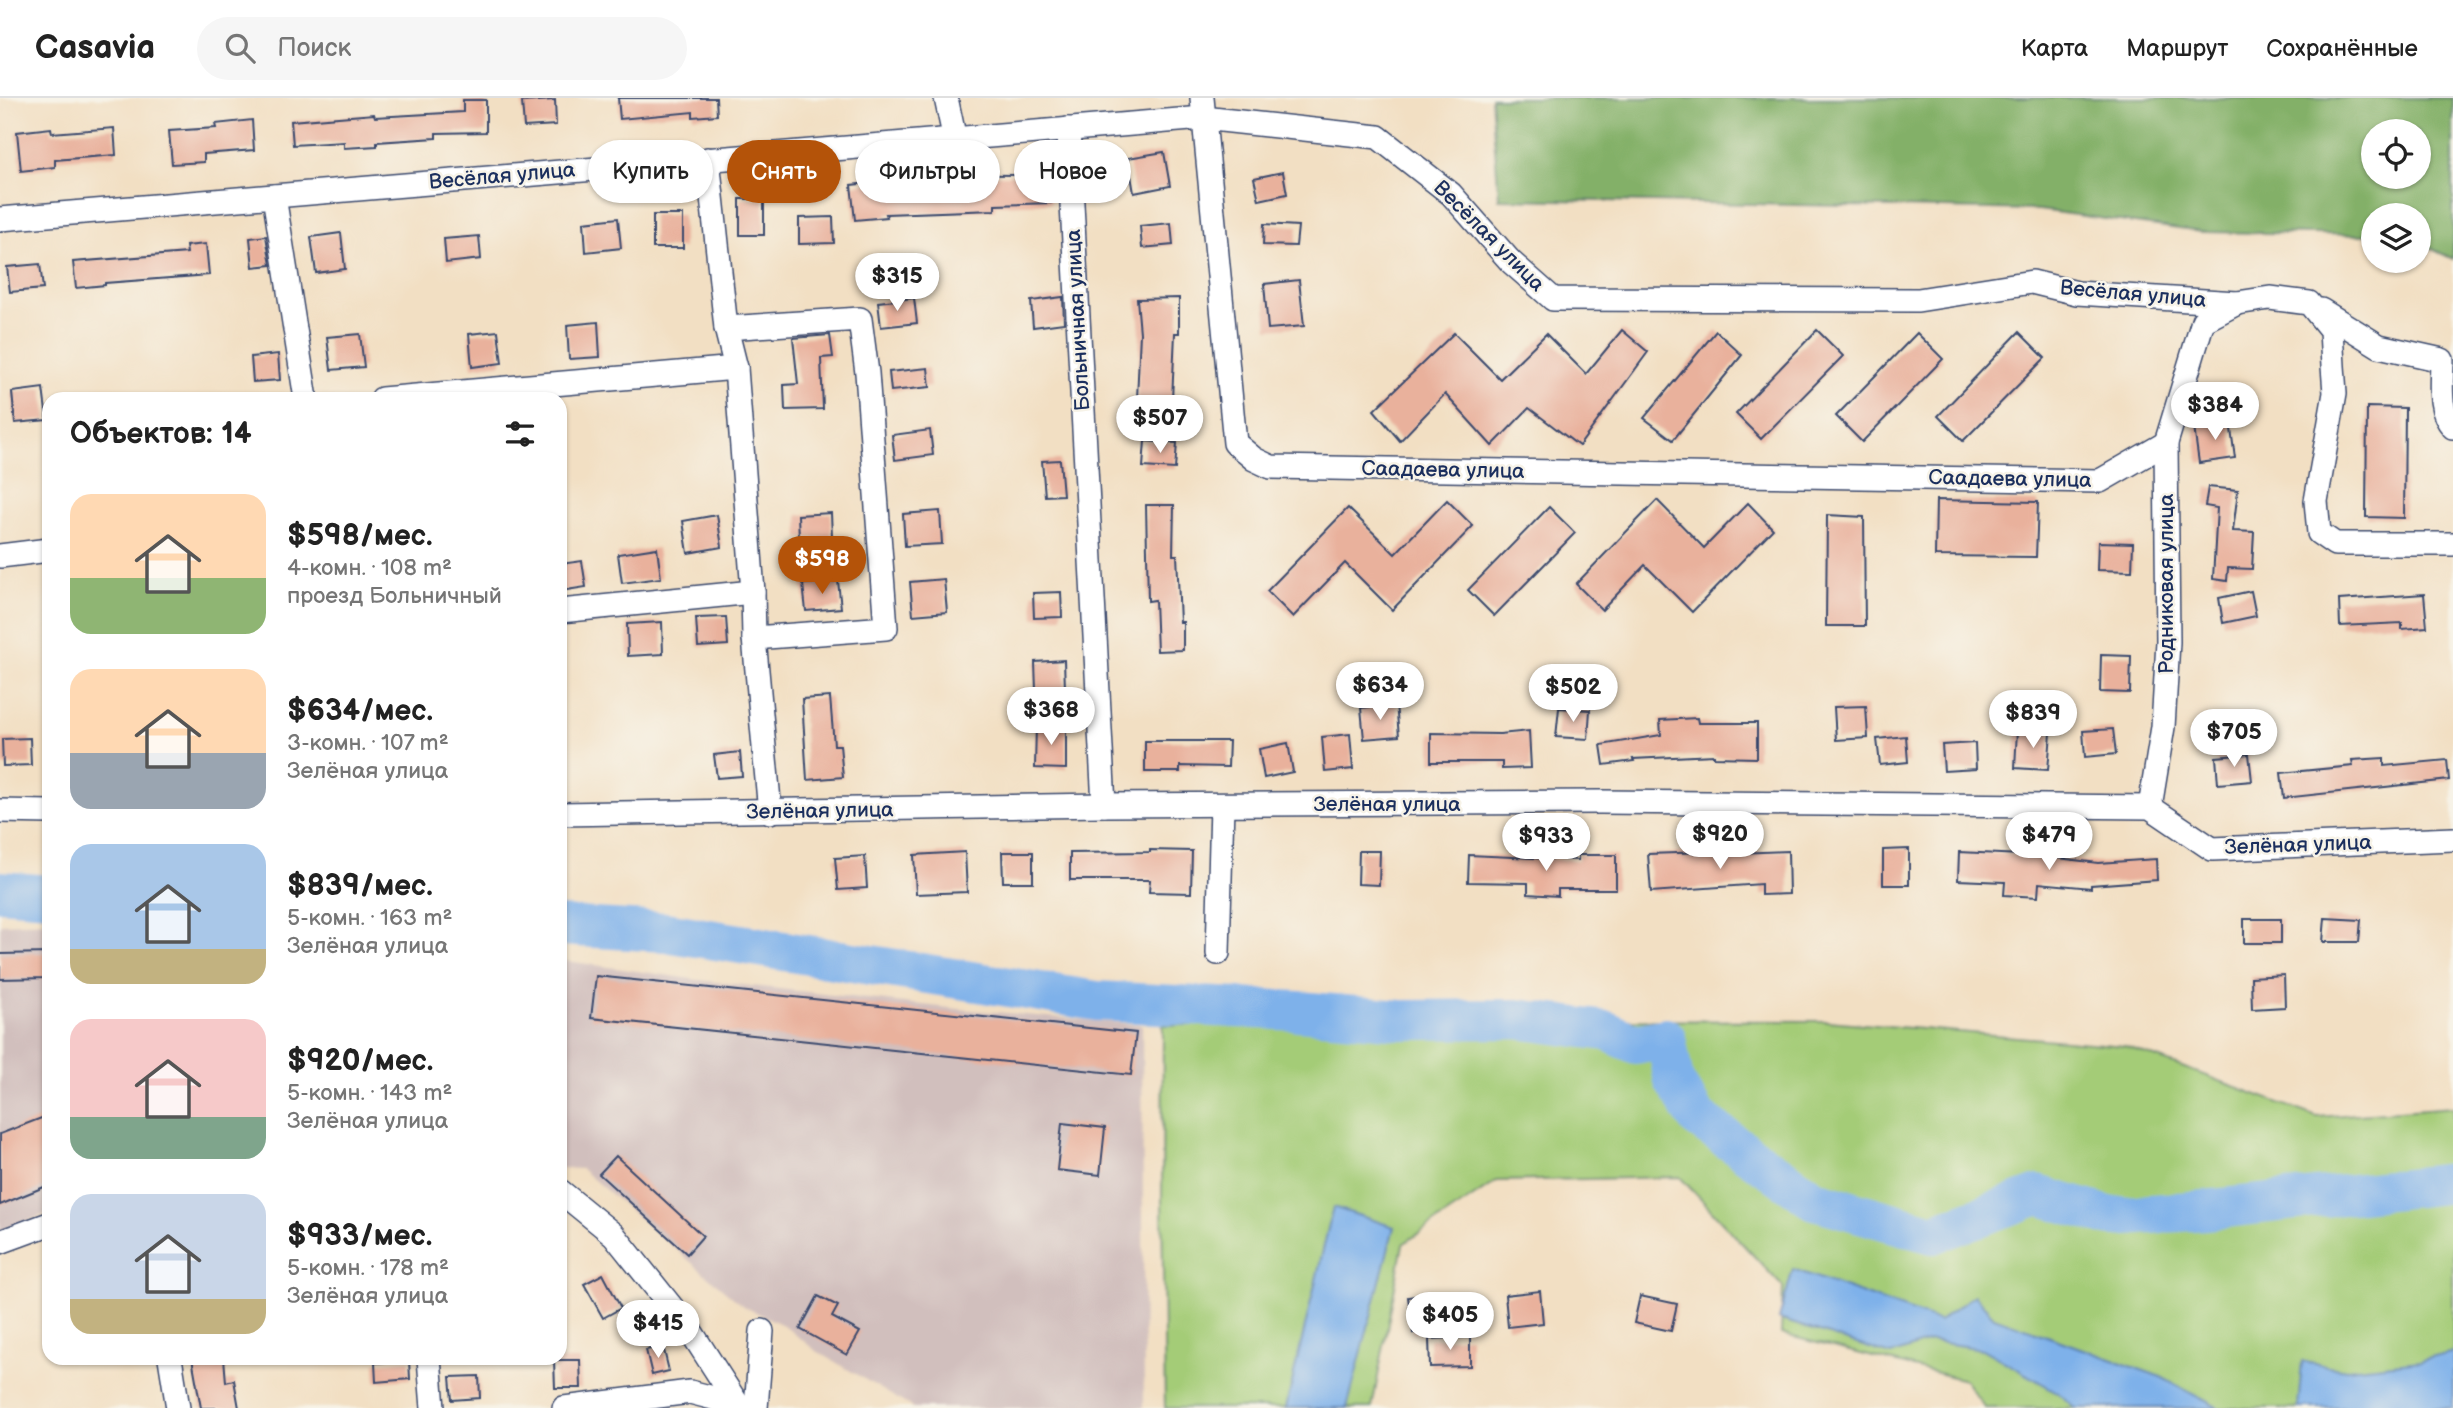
<!DOCTYPE html>
<html lang="ru">
<head>
<meta charset="utf-8">
<style>
	:root { --surface:#fff; --page:#f6f6f6; --text:#222; --muted:#767676; --line:#e0e0e0; --accent:#b45309 }
	body { margin:0; font-family:"Balsamiq Sans",sans-serif; background:var(--page); color:var(--text); height:100vh; display:flex; flex-direction:column; font-size:26px; white-space:nowrap }
	* { box-sizing:border-box; margin:0 }
	p { font-size:23px; color:var(--muted) }
	.icon { flex:none; width:38px; height:38px; fill:none; stroke:currentColor; stroke-width:2; stroke-linecap:round; stroke-linejoin:round }
	.map { position:relative; flex:1; overflow:hidden }
	.sheet { position:absolute; left:42px; top:294px; width:525px; height:973px; display:flex; flex-direction:column; background:var(--surface); border-radius:21px; box-shadow:0 2px 5px #0004 }
	.sheet>* { flex:none }
	.top-card { position:absolute; left:588px; top:42px; width:665px; height:63px; display:flex; gap:14px }
	.tools { position:absolute; left:2361px; top:21px; display:grid; gap:14px }
	.tools a { display:grid; place-items:center; width:70px; height:70px; border-radius:50%; background:var(--surface); box-shadow:0 2px 5px #0004; font-size:35px }
	.price { position:absolute; translate:-50% -60px; padding:0 16px; border-radius:24px; background:#fff; color:#222; font-size:23px; line-height:46px; filter:drop-shadow(0 2px 4px #0008) }
	.price::after { content:''; position:absolute; left:50%; top:42px; width:21px; height:16px; margin-left:-10px; background:inherit; clip-path:polygon(0 0,100% 0,50% 100%) }
	.price.active { background:var(--accent); color:#fff }
	ul { padding:0; list-style:none }
	li { display:flex; align-items:center; gap:21px; height:175px; padding:0 28px }
	li span { display:grid; place-items:center; flex:none; width:196px; height:140px; border-radius:21px; color:#555 }
	li>.icon { margin-inline-start:auto }
	span .icon { width:84px; height:84px; fill:#fffc; stroke-width:1 }
	li b { font-size:30px }
	h2 { display:flex; justify-content:space-between; align-items:center; height:84px; padding:0 28px; font-size:30px }
	.tag { padding:0 24px; border-radius:32px; background:var(--surface); box-shadow:0 2px 5px #0004; font-size:24px; line-height:63px }
	.tag.active { background:var(--accent); color:#fff }
	header { display:flex; align-items:center; gap:42px; box-sizing:border-box; height:98px; padding:0 35px; background:var(--surface); border-bottom:2px solid var(--line) }
	header strong { font-size:33px }
	nav { display:flex; gap:38px; margin-inline-start:auto; font-size:24px }
	.search { width:490px; height:63px; background:var(--page); display:flex; align-items:center; gap:18px; box-sizing:border-box; padding:0 24px; border-radius:38px; color:var(--muted); font-size:26px }
	.map>svg:first-child { display:block }
</style>
</head>
<body>
<header>
<strong>Casavia</strong>
<div class="search"><svg class="icon" aria-label="search" viewBox="0 0 24 24"><circle cx="10" cy="10" r="6"/><path d="M15 15l6 6"/></svg>Поиск</div>
<nav><a>Карта</a><a>Маршрут</a><a>Сохранённые</a></nav>
</header>
<div class="map">
<svg width="2453" height="1310" viewBox="0 0 2453 1310">
	<rect width="100%" height="100%" fill="#f7f3e8"/>
	<filter id="ink" filterUnits="userSpaceOnUse"><feTurbulence type="fractalNoise" baseFrequency=".0143" numOctaves="2"/><feDisplacementMap in="SourceGraphic" scale="14" xChannelSelector="R" yChannelSelector="G"/><feConvolveMatrix kernelMatrix="1 2 1 2 8 2 1 2 1" color-interpolation-filters="sRGB"/></filter>
	<filter id="wash" filterUnits="userSpaceOnUse"><feTurbulence type="fractalNoise" baseFrequency=".00686" numOctaves="4" result="noise"/><feDisplacementMap in="SourceGraphic" scale="28" xChannelSelector="R" yChannelSelector="G"/><feGaussianBlur stdDeviation="1.57" result="paint"/><feColorMatrix in="noise" values="0 0 0 0 0 0 0 0 0 0 0 0 0 0 0 0 0 1.4 0 .05"/><feComposite in="paint" operator="in"/></filter>
	<g filter="url(#wash)">
		<rect width="100%" height="100%" fill="#f2dfc3"/>
		<g fill="#d1bfbd">
			<polygon points="49,824 49,1115 0,1133 0,826"/>
			<polygon points="560,862 698,882 958,911 1142,927 1144,1310 913,1310 815,1252 783,1227 743,1208 581,1071 560,1070"/>
		</g>
		<polygon fill="#a4cc77" stroke="#607e6a" stroke-width="2" points="1566,922 1828,923 2125,948 2317,1019 2453,1009 2453,1310 1985,1310 1965,1282 1781,1236 1783,1189 1680,1079 1497,1083 1403,1146 1372,1310 1165,1310 1162,1102 1163,927 1392,927"/>
		<path fill="#83b068" stroke="#4f7063" stroke-width="2" fill-rule="evenodd" d="M 1491,0 L 2453,0 L 2453,161 L 2419,145 L 2418,117 L 2373,117 L 2373,137 L 2201,134 L 2039,112 L 1499,101 ZM 2373,33 L 2418,33 L 2418,79 L 2373,79 Z"/>
		<g fill="#7eb1ea" stroke="#4c70a4" stroke-width="2">
			<polygon points="1333,1109 1394,1129 1347,1310 1286,1310"/>
			<polygon points="1793,1171 1939,1223 1974,1197 1994,1219 2161,1279 2219,1310 2075,1310 2057,1294 1982,1251 1931,1243 1891,1257 1779,1221"/>
			<polygon points="2453,1254 2453,1310 2298,1310 2302,1264 2347,1271 2420,1263"/>
		</g>
		<g fill="none" stroke-linecap="round" stroke-linejoin="round">
			<g stroke="#7eb1ea" stroke-width="40">
				<polyline points="0,793 49,797"/>
				<polyline points="560,828 665,834 1097,903 1299,913 1401,922 1517,921 1607,933 1636,946 1666,940 1674,983 1697,1020 1815,1102 1933,1136 2038,1097 2112,1119 2205,1112 2453,1085"/>
			</g>
		</g>
		<g id="blocks">
			<g fill="#e9b19c">
				<polygon points="618,0 716,0 717,17 693,19 693,14 620,21"/>
				<polygon points="463,2 486,2 486,34 436,35 436,40 377,44 377,48 344,50 344,44 293,47 291,23 374,16 375,19 463,14"/>
				<polygon points="555,2 556,27 524,29 522,4"/>
				<polygon points="252,22 254,52 204,56 204,64 172,66 169,33 216,30 215,26"/>
				<polygon points="51,30 52,35 114,30 116,57 55,62 55,69 21,73 17,34"/>
				<polygon points="1164,54 1170,88 1134,95 1128,60"/>
				<polygon points="1050,72 1051,105 995,107 995,112 886,116 887,119 855,122 851,87 906,81 906,76 1019,77 1018,73"/>
				<polygon points="1283,74 1287,96 1259,102 1254,80"/>
				<rect x="740" y="101" width="24" height="36"/>
				<rect x="653" y="117" width="30" height="33"/>
				<polygon points="833,119 834,145 799,146 799,120"/>
				<polygon points="618,120 621,150 586,154 584,124"/>
				<polygon points="1171,125 1173,147 1142,150 1140,128"/>
				<polygon points="1264,126 1298,128 1296,148 1263,147"/>
				<polygon points="341,135 345,171 316,175 311,139"/>
				<polygon points="266,138 271,167 253,169 250,140"/>
				<polygon points="479,138 481,161 446,165 444,141"/>
				<polygon points="206,146 209,177 105,185 105,187 76,190 73,164 187,155 186,148"/>
				<polygon points="40,166 43,191 10,194 7,169"/>
				<polygon points="1299,182 1304,228 1268,231 1264,186"/>
				<polygon points="1063,199 1064,225 1033,229 1031,203"/>
				<polygon points="914,200 917,225 881,229 878,204"/>
				<polygon points="1179,200 1179,235 1175,235 1172,302 1137,301 1140,235 1137,201"/>
				<polygon points="598,224 600,259 569,261 567,227"/>
				<polygon points="1622,232 1648,254 1579,348 1529,310 1492,348 1445,296 1400,343 1374,312 1454,235 1500,281 1546,236 1586,276"/>
				<polygon points="1817,232 1843,258 1761,341 1736,316"/>
				<polygon points="498,233 502,265 472,269 469,236"/>
				<polygon points="1716,233 1742,257 1673,342 1644,320"/>
				<polygon points="2019,234 2045,260 1963,343 1938,318"/>
				<polygon points="1917,235 1943,261 1862,344 1836,318"/>
				<polygon points="360,236 364,269 331,272 327,239"/>
				<polygon points="830,237 833,259 821,260 823,311 785,312 784,287 798,286 793,240"/>
				<polygon points="278,256 280,282 253,284 251,259"/>
				<polygon points="928,270 930,289 891,293 889,274"/>
				<polygon points="43,290 47,322 15,325 12,294"/>
				<polygon points="2367,309 2405,310 2404,420 2366,419"/>
				<polygon points="2230,324 2235,360 2199,365 2194,329"/>
				<polygon points="930,332 933,357 895,362 892,337"/>
				<polygon points="1145,343 1177,345 1175,371 1143,369"/>
				<polygon points="1060,362 1063,397 1045,398 1042,363"/>
				<polygon points="2208,389 2238,392 2233,433 2254,434 2252,471 2228,470 2227,483 2213,481 2217,410 2205,408"/>
				<polygon points="1447,402 1473,428 1392,512 1345,465 1293,519 1267,493 1348,410 1395,456"/>
				<polygon points="1657,402 1704,450 1748,405 1773,431 1692,514 1645,467 1602,512 1576,486"/>
				<polygon points="1936,402 2038,404 2036,459 1935,458"/>
				<polygon points="1146,407 1174,407 1173,457 1177,457 1180,524 1183,524 1183,552 1157,553 1155,502 1148,503"/>
				<polygon points="1549,409 1575,435 1494,518 1468,492"/>
				<polygon points="940,413 942,446 905,448 903,416"/>
				<polygon points="831,415 832,439 799,440 798,417"/>
				<polygon points="717,417 722,449 688,455 683,423"/>
				<polygon points="1827,417 1864,419 1865,528 1826,528"/>
				<polygon points="2098,444 2133,445 2132,473 2097,472"/>
				<polygon points="657,450 661,480 622,485 618,456"/>
				<polygon points="582,463 586,489 560,493 560,466"/>
				<polygon points="944,481 947,514 913,517 910,484"/>
				<polygon points="838,483 841,510 806,513 803,486"/>
				<polygon points="2251,493 2256,518 2223,525 2219,500"/>
				<polygon points="1061,494 1062,519 1034,520 1033,495"/>
				<polygon points="2424,496 2427,529 2402,531 2402,525 2340,528 2339,502"/>
				<polygon points="726,519 728,547 698,549 696,520"/>
				<polygon points="662,524 663,556 628,558 627,526"/>
				<polygon points="2101,557 2131,558 2130,595 2100,594"/>
				<polygon points="1064,562 1065,591 1036,592 1035,564"/>
				<polygon points="830,599 834,647 840,647 843,679 807,682 802,601"/>
				<polygon points="1396,606 1399,638 1364,641 1361,610"/>
				<polygon points="1866,608 1868,640 1836,642 1834,609"/>
				<polygon points="1559,610 1590,612 1588,641 1556,639"/>
				<polygon points="1697,620 1698,625 1757,625 1757,660 1714,659 1714,657 1633,661 1634,663 1604,667 1601,647 1661,637 1660,622"/>
				<polygon points="1036,628 1066,628 1066,671 1035,670"/>
				<polygon points="2113,631 2116,656 2085,659 2083,633"/>
				<polygon points="2017,632 2051,635 2048,672 2015,670"/>
				<polygon points="1529,633 1531,670 1502,671 1502,664 1431,664 1431,635 1500,636"/>
				<polygon points="1350,636 1353,671 1325,674 1322,639"/>
				<polygon points="1906,638 1908,664 1880,667 1877,641"/>
				<polygon points="30,640 31,667 3,668 2,641"/>
				<polygon points="1145,643 1229,643 1228,669 1180,668 1180,674 1145,674"/>
				<polygon points="1288,645 1293,674 1264,680 1259,651"/>
				<polygon points="1975,645 1976,671 1944,673 1942,647"/>
				<polygon points="740,654 742,678 717,680 714,657"/>
				<polygon points="2249,656 2252,683 2218,686 2216,659"/>
				<polygon points="2384,660 2384,668 2447,662 2449,682 2284,700 2281,675 2353,668 2352,662"/>
				<polygon points="1909,751 1909,787 1883,787 1883,752"/>
				<polygon points="1150,752 1192,753 1191,795 1149,794 1150,782 1070,782 1070,755 1150,754"/>
				<polygon points="1359,753 1380,753 1379,787 1358,786"/>
				<polygon points="1736,753 1737,755 1788,753 1789,796 1761,797 1761,786 1651,794 1648,756"/>
				<polygon points="965,754 967,794 916,796 914,757"/>
				<polygon points="1002,754 1033,754 1033,784 1003,784"/>
				<polygon points="1959,754 2042,758 2098,765 2156,761 2157,782 2091,787 2091,790 2039,785 2038,799 2004,797 2005,784 1958,782"/>
				<polygon points="1469,757 1578,762 1578,757 1616,757 1616,791 1558,791 1558,798 1528,796 1528,785 1468,784"/>
				<polygon points="865,758 867,790 838,792 835,760"/>
				<polygon points="2325,820 2361,822 2359,844 2323,844"/>
				<rect x="2244" y="821" width="37" height="24"/>
				<polygon points="49,855 49,880 0,881 0,856"/>
				<polygon points="2284,877 2285,909 2252,911 2251,879"/>
				<polygon points="596,878 1136,935 1131,977 591,920"/>
				<polygon points="44,1019 49,1031 49,1087 0,1107 0,1036"/>
				<polygon points="1062,1025 1105,1030 1100,1077 1057,1072"/>
				<polygon points="616,1058 703,1138 687,1156 599,1076"/>
				<polygon points="603,1176 621,1210 603,1220 584,1186"/>
				<polygon points="1540,1193 1543,1225 1508,1229 1505,1197"/>
				<polygon points="1437,1195 1442,1231 1413,1235 1408,1199"/>
				<polygon points="818,1198 838,1208 832,1219 860,1234 847,1257 800,1231"/>
				<polygon points="1640,1198 1677,1206 1671,1233 1634,1225"/>
				<polygon points="1470,1239 1470,1268 1430,1269 1429,1241"/>
				<polygon points="663,1248 669,1273 652,1277 646,1252"/>
				<polygon points="192,1260 224,1260 226,1284 234,1282 239,1310 201,1310"/>
				<polygon points="409,1262 410,1281 376,1284 375,1265"/>
				<polygon points="554,1262 580,1262 581,1290 555,1290"/>
				<polygon points="479,1278 480,1300 452,1302 450,1279"/>
			</g>
		</g>
	</g>
	<g filter="url(#ink)">
		<use href="#blocks" fill-opacity="0" stroke="#3b496d" stroke-width="2"/>
		<g fill="none" stroke-linecap="round" stroke-linejoin="round">
			<g stroke="#3b496d" stroke-width="26">
				<g id="minor">
					<polyline points="946,0 955,42"/>
					<polyline points="1202,0 1235,345 1254,361 1271,369 2100,383 2166,345"/>
					<polyline points="1068,31 1104,707"/>
					<polyline points="708,61 726,230 736,270 753,494 754,540 770,714"/>
					<polyline points="274,98 306,301"/>
					<polyline points="0,121 1203,20 1378,39 1451,96 1511,164 1553,201 1918,202 2032,184 2077,195 2237,205"/>
					<path d="M 2321,212 L 2379,248 L 2442,262 C 2442,284 2437,312 2453,329"/>
					<polyline points="726,230 860,221 867,275 886,530 754,540"/>
					<polyline points="382,301 736,270"/>
					<polyline points="0,458 49,452"/>
					<polyline points="560,513 753,494"/>
					<polyline points="2150,709 2163,629 2168,544 2166,345 2203,223 2237,205 2270,200 2309,205 2331,232 2333,268 2335,295 2316,403 2319,435 2335,446 2453,446"/>
					<polyline points="0,713 49,714"/>
					<polyline points="560,716 1104,707 1600,704 2150,709 2212,751 2453,741"/>
					<polyline points="1218,855 1222,707"/>
					<polyline points="560,1093 614,1137 690,1232 740,1310"/>
					<polyline points="0,1144 49,1126"/>
					<polyline points="170,1260 178,1310"/>
					<polyline points="429,1260 433,1310"/>
					<polyline points="564,1310 690,1294 725,1303 732,1310"/>
					<polyline points="756,1310 762,1233"/>
				</g>
			</g>
			<use href="#minor" stroke="#fff" stroke-width="23"/>
		</g>
	</g>
	<g text-anchor="middle" dominant-baseline="central" stroke-width="5" stroke-linejoin="round" paint-order="stroke">
		<g font-size="21" fill="#1b2f5e" stroke="#f7f3e8">
			<text transform="translate(502 78) rotate(-5)">Весёлая улица</text>
			<text transform="translate(1489 138) rotate(45)">Весёлая улица</text>
			<text transform="translate(2133 196) rotate(5)">Весёлая улица</text>
			<text transform="translate(1078 222) rotate(-93)">Больничная улица</text>
			<text transform="translate(1443 372) rotate(1)">Саадаева улица</text>
			<text transform="translate(2010 381) rotate(1)">Саадаева улица</text>
			<text transform="translate(2166 486) rotate(-90)">Родниковая улица</text>
			<text x="1387" y="706">Зелёная улица</text>
			<text transform="translate(820 713) rotate(-1)">Зелёная улица</text>
			<text transform="translate(2298 747) rotate(-2)">Зелёная улица</text>
		</g>
	</g>
</svg>
<div class="tools">
<a><svg class="icon" aria-label="locate" viewBox="0 0 24 24"><circle cx="12" cy="12" r="6"/><path d="M12 2v4M12 18v4M2 12h4M18 12h4"/></svg></a>
<a><svg class="icon" aria-label="layers" viewBox="0 0 24 24"><path d="M12 4l9 5-9 5-9-5zM3 14l9 5 9-5"/></svg></a>
</div>
<b class="price" style="left:897px;top:215px">$315</b>
<b class="price" style="left:2215px;top:344px">$384</b>
<b class="price" style="left:1160px;top:357px">$507</b>
<b class="price active" style="left:822px;top:498px">$598</b>
<b class="price" style="left:1380px;top:624px">$634</b>
<b class="price" style="left:1573px;top:626px">$502</b>
<b class="price" style="left:1051px;top:649px">$368</b>
<b class="price" style="left:2033px;top:652px">$839</b>
<b class="price" style="left:2234px;top:671px">$705</b>
<b class="price" style="left:1720px;top:773px">$920</b>
<b class="price" style="left:2049px;top:774px">$479</b>
<b class="price" style="left:1546px;top:775px">$933</b>
<b class="price" style="left:1450px;top:1254px">$405</b>
<b class="price" style="left:658px;top:1262px">$415</b>
<div class="top-card">
<a class="tag">Купить</a>
<a class="tag active">Снять</a>
<a class="tag">Фильтры</a>
<a class="tag">Новое</a>
</div>
<section class="sheet">
<h2>Объектов: 14<svg class="icon" aria-label="filters" viewBox="0 0 24 24"><path d="M4 7h16M4 17h16"/><circle cx="9" cy="7" r="2"/><circle cx="15" cy="17" r="2"/></svg></h2>
<ul>
<li><span style="background:linear-gradient(#ffd9b3 60%,#8fb573 0)"><svg class="icon" aria-label="home" viewBox="0 0 24 24"><path d="M3 11l9-7 9 7M6 9v11h12V9"/></svg></span><div><b>$598/мес.</b><p>4-комн. · 108 m²</p><p>проезд Больничный</p></div></li>
<li><span style="background:linear-gradient(#ffd9b3 60%,#9aa5b1 0)"><svg class="icon" aria-label="home" viewBox="0 0 24 24"><path d="M3 11l9-7 9 7M6 9v11h12V9"/></svg></span><div><b>$634/мес.</b><p>3-комн. · 107 m²</p><p>Зелёная улица</p></div></li>
<li><span style="background:linear-gradient(#a9c7e8 75%,#c2b280 0)"><svg class="icon" aria-label="home" viewBox="0 0 24 24"><path d="M3 11l9-7 9 7M6 9v11h12V9"/></svg></span><div><b>$839/мес.</b><p>5-комн. · 163 m²</p><p>Зелёная улица</p></div></li>
<li><span style="background:linear-gradient(#f6c9c9 70%,#7fa58c 0)"><svg class="icon" aria-label="home" viewBox="0 0 24 24"><path d="M3 11l9-7 9 7M6 9v11h12V9"/></svg></span><div><b>$920/мес.</b><p>5-комн. · 143 m²</p><p>Зелёная улица</p></div></li>
<li><span style="background:linear-gradient(#c9d6e8 75%,#c2b280 0)"><svg class="icon" aria-label="home" viewBox="0 0 24 24"><path d="M3 11l9-7 9 7M6 9v11h12V9"/></svg></span><div><b>$933/мес.</b><p>5-комн. · 178 m²</p><p>Зелёная улица</p></div></li>
</ul>
</section>
</div>
</body>
</html>
